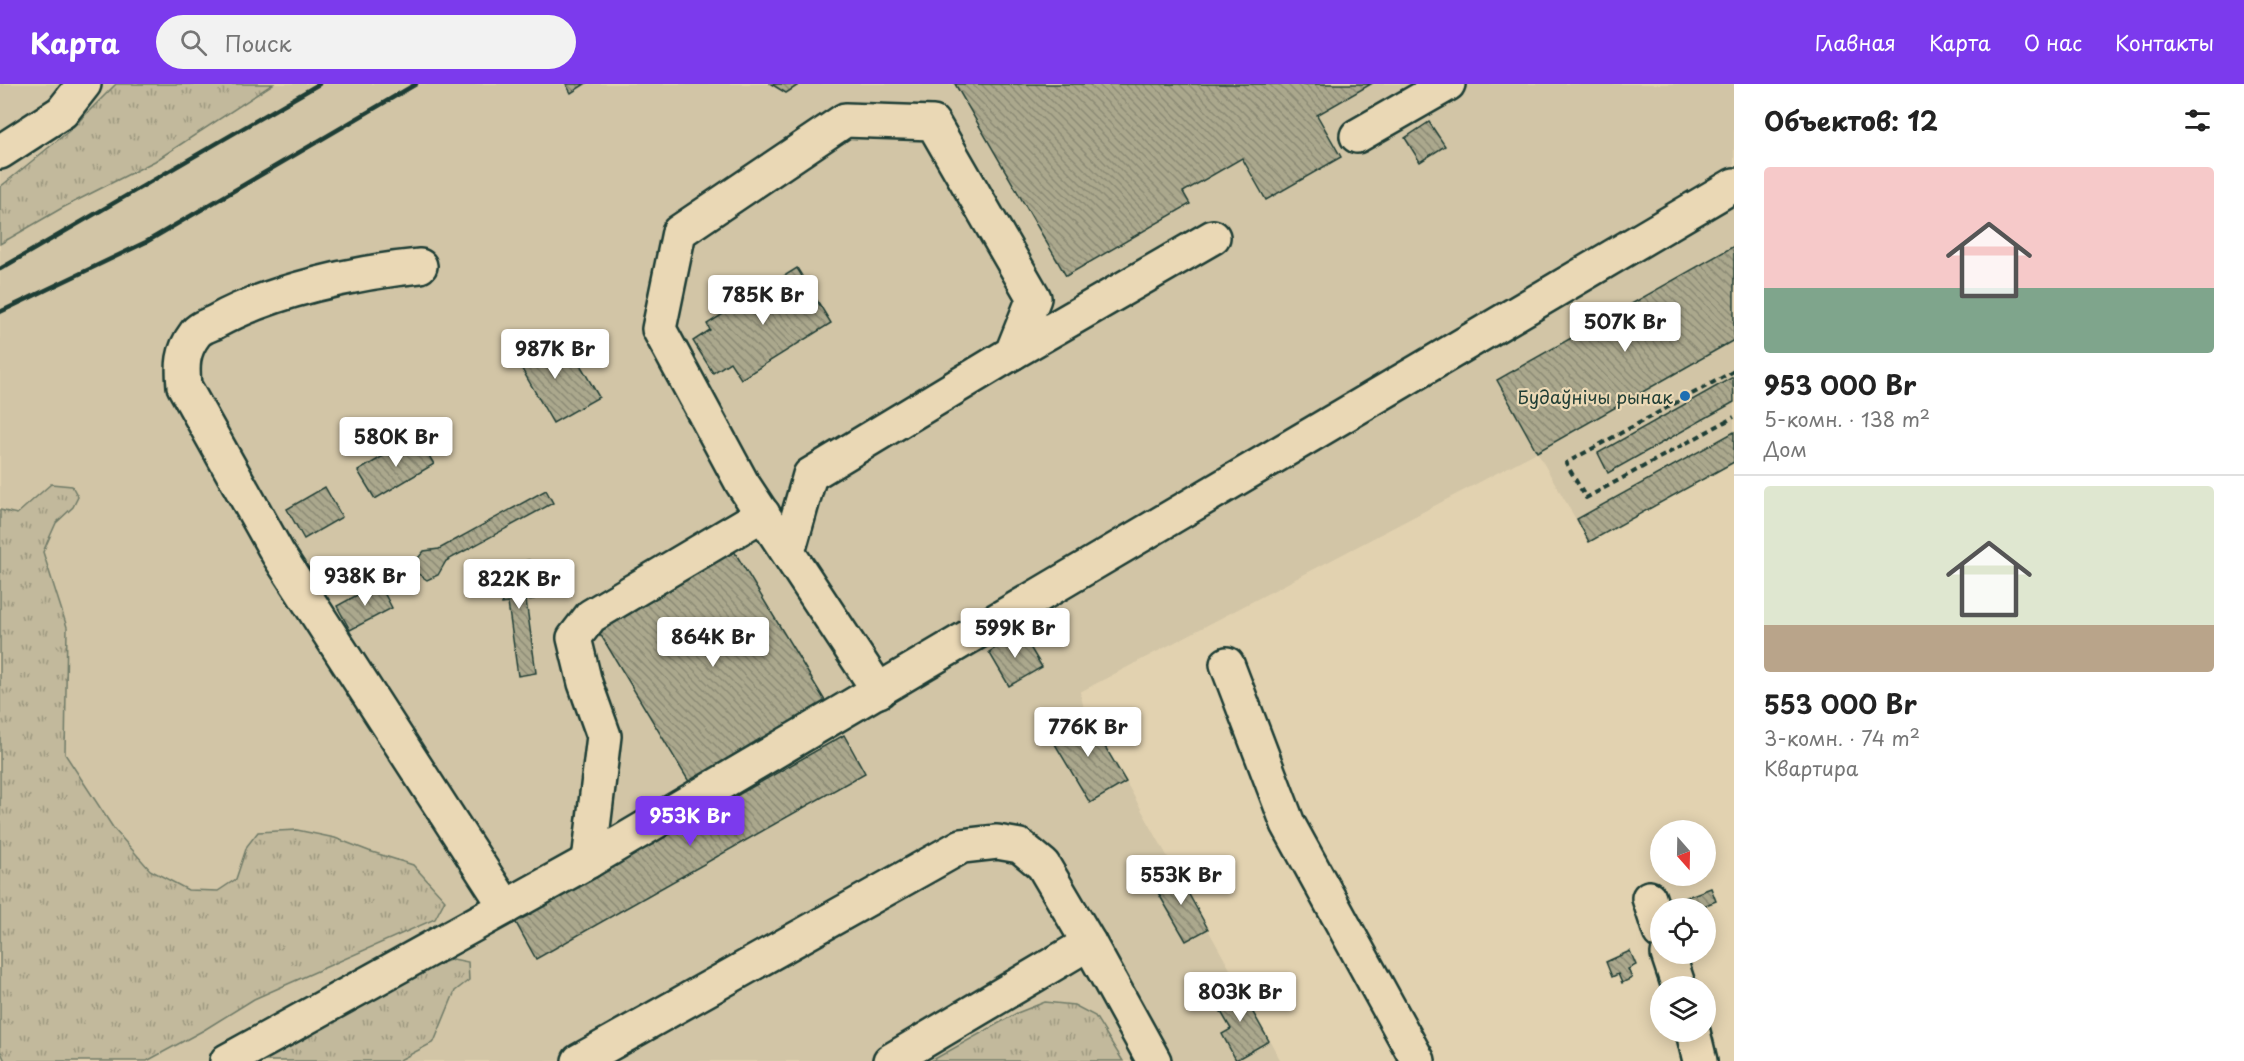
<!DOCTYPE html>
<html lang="ru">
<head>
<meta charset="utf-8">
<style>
	:root { --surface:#fff; --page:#f2f2f2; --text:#222; --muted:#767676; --line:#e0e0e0; --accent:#7c3aed }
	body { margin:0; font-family:"Playpen Sans",sans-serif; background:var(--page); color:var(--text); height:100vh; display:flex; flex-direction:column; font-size:22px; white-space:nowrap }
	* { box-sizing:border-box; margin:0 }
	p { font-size:20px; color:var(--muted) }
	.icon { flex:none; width:33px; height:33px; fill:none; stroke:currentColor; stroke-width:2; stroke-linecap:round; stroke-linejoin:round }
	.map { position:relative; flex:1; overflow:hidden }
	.details { display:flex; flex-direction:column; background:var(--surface); width:510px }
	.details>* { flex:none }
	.needle { width:39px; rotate:160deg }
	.buttons { position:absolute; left:1650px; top:736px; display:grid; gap:12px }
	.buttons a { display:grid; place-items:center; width:66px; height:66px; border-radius:50%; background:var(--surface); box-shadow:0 3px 15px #0003; font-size:30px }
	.price { position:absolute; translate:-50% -51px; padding:0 14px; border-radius:6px; background:#fff; color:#222; font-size:20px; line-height:39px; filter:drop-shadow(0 2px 3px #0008) }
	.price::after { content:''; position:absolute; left:50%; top:36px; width:18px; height:14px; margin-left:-9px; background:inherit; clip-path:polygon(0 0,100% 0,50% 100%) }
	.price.on { background:var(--accent); color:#fff }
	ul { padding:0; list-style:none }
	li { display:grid; align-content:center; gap:12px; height:318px; padding:0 30px }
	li+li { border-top:2px solid var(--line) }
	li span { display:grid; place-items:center; height:186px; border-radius:6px; color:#555 }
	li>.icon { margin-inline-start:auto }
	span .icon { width:108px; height:108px; fill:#fffc; stroke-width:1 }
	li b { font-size:26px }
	h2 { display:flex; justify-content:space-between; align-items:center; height:72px; padding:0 30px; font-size:26px }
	header { display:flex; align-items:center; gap:36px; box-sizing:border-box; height:84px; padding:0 30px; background:var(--accent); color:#fff }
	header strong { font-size:28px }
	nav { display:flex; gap:33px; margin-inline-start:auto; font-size:21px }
	.search { width:420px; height:54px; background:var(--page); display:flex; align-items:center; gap:15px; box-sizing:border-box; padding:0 21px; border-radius:33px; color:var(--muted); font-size:22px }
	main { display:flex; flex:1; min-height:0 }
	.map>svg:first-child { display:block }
</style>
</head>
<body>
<header>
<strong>Карта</strong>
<div class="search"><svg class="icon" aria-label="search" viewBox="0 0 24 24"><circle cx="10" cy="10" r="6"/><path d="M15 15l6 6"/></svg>Поиск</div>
<nav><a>Главная</a><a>Карта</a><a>О нас</a><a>Контакты</a></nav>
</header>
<main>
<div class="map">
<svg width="1734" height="977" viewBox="0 0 1734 977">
	<defs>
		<pattern id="grass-tufts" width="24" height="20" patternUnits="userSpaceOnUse" patternTransform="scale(1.5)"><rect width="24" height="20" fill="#c2b99c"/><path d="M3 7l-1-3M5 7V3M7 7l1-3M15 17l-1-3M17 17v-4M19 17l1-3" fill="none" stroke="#9d9880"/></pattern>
		<pattern id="building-back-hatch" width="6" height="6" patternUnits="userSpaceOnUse" patternTransform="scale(1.5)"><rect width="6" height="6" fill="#aba88d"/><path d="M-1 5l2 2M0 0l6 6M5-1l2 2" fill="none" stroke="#8b8a74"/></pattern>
	</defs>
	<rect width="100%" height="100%" fill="#e2d2b0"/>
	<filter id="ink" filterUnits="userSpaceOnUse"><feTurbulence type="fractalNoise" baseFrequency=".0167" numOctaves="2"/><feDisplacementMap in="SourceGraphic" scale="12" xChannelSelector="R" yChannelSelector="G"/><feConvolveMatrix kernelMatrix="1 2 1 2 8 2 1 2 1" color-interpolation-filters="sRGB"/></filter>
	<g filter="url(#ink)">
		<polygon fill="#d2c5a6" points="0,0 1734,0 1734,162 1497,296 1537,367 1734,256 1734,378 1589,458 1537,368 1080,608 1085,629 1126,698 1281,977 0,977"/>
		<g fill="url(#grass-tufts)" stroke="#707b68" stroke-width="1.5">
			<polygon points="116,0 273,0 155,77 62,124 0,160 0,103 69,47"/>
			<polygon points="51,400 72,402 78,413 73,423 56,439 43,468 67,543 65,670 114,745 150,786 188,806 218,807 236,795 247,762 258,748 297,746 335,754 369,767 413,781 445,816 435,835 254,915 204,946 147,977 5,977 0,966 0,426 17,430"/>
			<polygon points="453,875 468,878 469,896 455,907 434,958 398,977 263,977 423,886"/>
			<polygon points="1045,918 1074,921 1095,932 1123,977 931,977 1017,929"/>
		</g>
		<g fill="url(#building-back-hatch)" stroke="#1f3d34" stroke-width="1.5">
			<polygon points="566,0 585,0 571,9"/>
			<polygon points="771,0 800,0 786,9"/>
			<polygon points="955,0 1371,0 1317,31 1341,73 1266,116 1242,74 1183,108 1190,120 1066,192"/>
			<polygon points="1429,38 1445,62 1420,78 1405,54"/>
			<polygon points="1734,162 1734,256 1537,368 1497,296"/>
			<polygon points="797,184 831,239 741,295 730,278 713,289 693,257 710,246 707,240"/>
			<polygon points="536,253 550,277 571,265 599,313 553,339 511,266"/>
			<polygon points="1733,293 1734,318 1608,389 1598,369"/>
			<polygon points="1734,348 1734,378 1589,458 1577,435"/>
			<polygon points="417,352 434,380 375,415 358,387"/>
			<polygon points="325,403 342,433 304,455 287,425"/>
			<polygon points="546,406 553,419 446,477 438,491 427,496 417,489 414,479 424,467 439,465"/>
			<polygon points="734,467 827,620 691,701 599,548"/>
			<polygon points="529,476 534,515 526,516 536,589 518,592 508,519 502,520 496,481"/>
			<polygon points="379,499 392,524 350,546 337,522"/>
			<polygon points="1021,548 1042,583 1009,602 989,568"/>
			<polygon points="1085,629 1126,698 1090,719 1049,650"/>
			<polygon points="844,651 865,689 536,875 515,837"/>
			<polygon points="1176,787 1208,845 1186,857 1153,800"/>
			<polygon points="1711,804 1716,817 1696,825 1682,825 1679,816"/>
			<polygon points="1630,867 1636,881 1628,885 1632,894 1622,899 1618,890 1612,893 1606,878"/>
			<polygon points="1237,900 1269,957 1236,976 1222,950 1231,945 1213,914"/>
		</g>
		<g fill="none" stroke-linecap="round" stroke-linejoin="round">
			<g stroke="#1f3d34" stroke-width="38">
				<g id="minor">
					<polyline points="1357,52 1448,0"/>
					<polyline points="0,68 62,28 84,0"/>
					<path d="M 420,182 C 357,188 270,207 215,238 C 209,241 199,244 195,250 C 182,267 182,282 184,302 L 278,470 L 506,823"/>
					<polyline points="1012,269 1213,153"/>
					<polyline points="788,468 810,391 1012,269 1034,214 933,39 845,36 679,148 659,245 742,399 879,607"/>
					<polyline points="1227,580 1288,740 1418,977"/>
					<polyline points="589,777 604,652 585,599 574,554 591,532 763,430"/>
					<polyline points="1649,814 1660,848"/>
					<polyline points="1668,870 1679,903"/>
					<polyline points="1693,948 1700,977"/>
					<polyline points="227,977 589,777 1734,101"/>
					<polyline points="579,977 962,762 997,758 1020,762 1043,781 1089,859 1154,977"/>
					<polyline points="890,977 1089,859"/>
				</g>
			</g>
			<polyline stroke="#1f3d34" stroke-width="4" stroke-dasharray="6 4.5" stroke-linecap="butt" points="1734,287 1566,379 1586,414 1734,333"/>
			<use href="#minor" stroke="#ead8b5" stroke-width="33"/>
			<g stroke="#1f3d34" stroke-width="4.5">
				<polyline points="0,185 319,0"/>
				<polyline points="0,228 146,158 416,0"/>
			</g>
		</g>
	</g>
	<circle fill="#1f6fb2" stroke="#ead8b5" stroke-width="2" cx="1685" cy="312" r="6"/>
	<g text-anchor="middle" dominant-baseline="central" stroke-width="4.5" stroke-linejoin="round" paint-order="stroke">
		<g font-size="18" fill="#1f3d34" stroke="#ead8b5" text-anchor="end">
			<text x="1673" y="312">Будаўнічы рынак</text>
		</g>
	</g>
</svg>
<div class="buttons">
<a><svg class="needle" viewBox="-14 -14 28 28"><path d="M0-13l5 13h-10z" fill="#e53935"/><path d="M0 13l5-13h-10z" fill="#767676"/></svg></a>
<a><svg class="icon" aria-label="locate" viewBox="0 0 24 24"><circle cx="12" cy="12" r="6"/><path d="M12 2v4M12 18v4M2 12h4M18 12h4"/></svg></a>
<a><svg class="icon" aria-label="layers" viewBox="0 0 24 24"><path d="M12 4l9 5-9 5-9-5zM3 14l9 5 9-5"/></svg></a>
</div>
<b class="price" style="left:763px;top:242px">785K Br</b>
<b class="price" style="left:1625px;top:269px">507K Br</b>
<b class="price" style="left:555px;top:296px">987K Br</b>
<b class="price" style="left:396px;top:384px">580K Br</b>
<b class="price" style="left:365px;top:523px">938K Br</b>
<b class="price" style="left:519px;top:526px">822K Br</b>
<b class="price" style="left:1015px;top:575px">599K Br</b>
<b class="price" style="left:713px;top:584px">864K Br</b>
<b class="price" style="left:1088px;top:674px">776K Br</b>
<b class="price on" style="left:690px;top:763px">953K Br</b>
<b class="price" style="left:1181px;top:822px">553K Br</b>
<b class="price" style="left:1240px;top:939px">803K Br</b>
</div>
<section class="details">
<h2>Объектов: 12<svg class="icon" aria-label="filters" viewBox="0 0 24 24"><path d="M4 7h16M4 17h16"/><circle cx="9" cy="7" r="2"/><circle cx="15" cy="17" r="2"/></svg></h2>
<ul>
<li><span style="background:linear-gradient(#f6c9c9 65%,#7fa58c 0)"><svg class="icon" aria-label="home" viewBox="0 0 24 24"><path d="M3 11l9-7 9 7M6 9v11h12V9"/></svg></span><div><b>953 000 Br</b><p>5-комн. · 138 m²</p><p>Дом</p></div></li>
<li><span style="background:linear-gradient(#dfe7d0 75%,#b9a48a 0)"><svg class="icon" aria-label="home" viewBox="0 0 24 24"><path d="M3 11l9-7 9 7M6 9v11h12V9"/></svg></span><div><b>553 000 Br</b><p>3-комн. · 74 m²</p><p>Квартира</p></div></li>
</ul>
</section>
</main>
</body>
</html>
